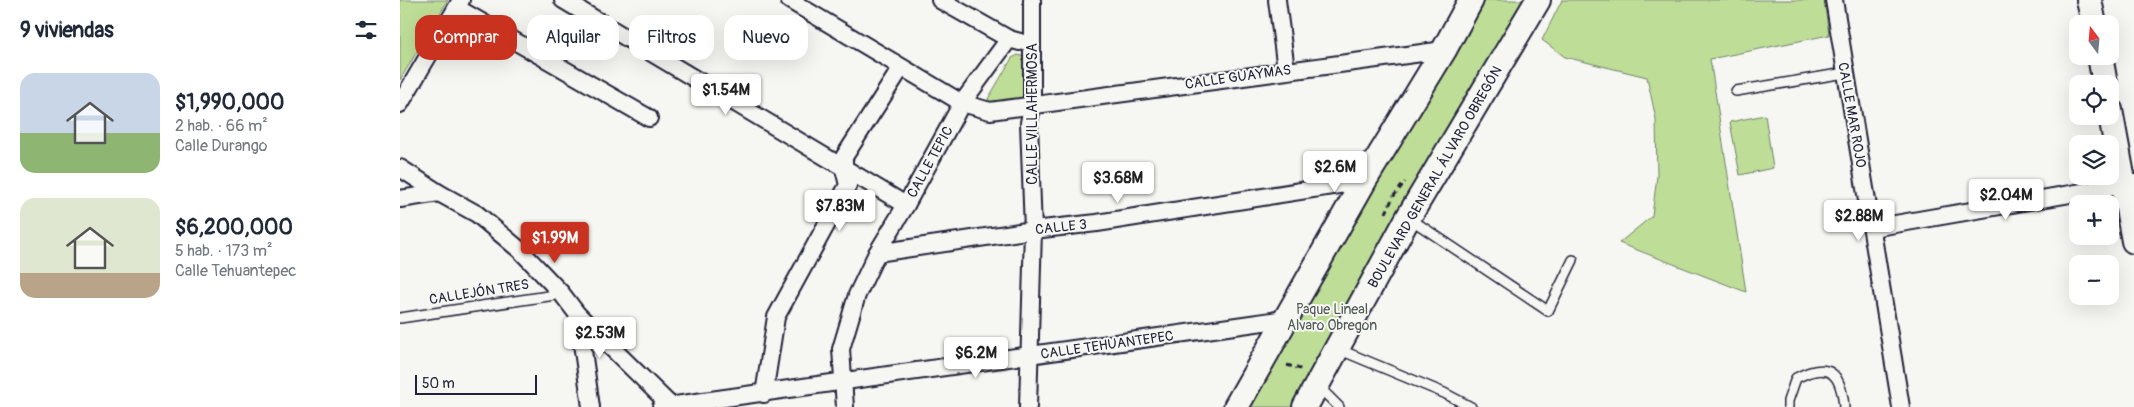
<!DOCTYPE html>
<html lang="es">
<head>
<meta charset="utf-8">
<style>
	:root { --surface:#fff; --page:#f6f6f7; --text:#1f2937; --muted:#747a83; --accent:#c8321e }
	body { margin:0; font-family:Pangolin,sans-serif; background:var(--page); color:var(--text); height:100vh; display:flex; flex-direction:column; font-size:19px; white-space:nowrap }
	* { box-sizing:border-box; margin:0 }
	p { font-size:16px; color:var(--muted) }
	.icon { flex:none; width:28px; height:28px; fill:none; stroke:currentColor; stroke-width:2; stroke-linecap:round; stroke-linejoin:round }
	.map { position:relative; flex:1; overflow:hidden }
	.side { display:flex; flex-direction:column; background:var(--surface); width:400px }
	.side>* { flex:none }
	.banner { position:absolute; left:15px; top:15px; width:475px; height:45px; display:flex; gap:10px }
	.needle { width:32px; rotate:344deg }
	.controls { position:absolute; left:1669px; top:15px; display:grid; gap:10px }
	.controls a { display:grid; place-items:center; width:50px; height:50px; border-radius:10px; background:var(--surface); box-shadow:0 5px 20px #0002; font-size:25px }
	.scale { position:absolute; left:15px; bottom:12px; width:122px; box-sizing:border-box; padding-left:5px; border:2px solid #22223b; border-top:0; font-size:14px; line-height:18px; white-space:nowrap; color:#22223b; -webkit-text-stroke:4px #f6f6f2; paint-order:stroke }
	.price { position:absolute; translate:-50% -42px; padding:0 11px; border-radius:5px; background:#fff; color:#222; font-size:16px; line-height:32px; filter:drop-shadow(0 1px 2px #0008) }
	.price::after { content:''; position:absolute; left:50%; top:30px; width:15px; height:11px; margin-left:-8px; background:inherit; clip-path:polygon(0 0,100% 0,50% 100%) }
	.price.current { background:var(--accent); color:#fff }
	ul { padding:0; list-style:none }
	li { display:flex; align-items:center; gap:15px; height:125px; padding:0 20px }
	li span { display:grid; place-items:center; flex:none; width:140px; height:100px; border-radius:15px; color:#555 }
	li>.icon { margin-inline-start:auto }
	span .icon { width:60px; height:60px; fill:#fffc; stroke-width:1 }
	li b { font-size:21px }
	h2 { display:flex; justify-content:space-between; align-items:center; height:60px; padding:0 20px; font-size:21px }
	.pill { padding:0 18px; border-radius:15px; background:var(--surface); box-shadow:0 5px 20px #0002; font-size:18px; line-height:45px }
	.pill.current { background:var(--accent); color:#fff }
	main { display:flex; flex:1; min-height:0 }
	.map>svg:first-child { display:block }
</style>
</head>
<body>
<main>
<section class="side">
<h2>9 viviendas<svg class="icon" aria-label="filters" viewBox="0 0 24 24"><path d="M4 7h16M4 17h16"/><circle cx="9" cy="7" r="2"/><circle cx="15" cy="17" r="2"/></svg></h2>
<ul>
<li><span style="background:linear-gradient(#c9d6e8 60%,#8fb573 0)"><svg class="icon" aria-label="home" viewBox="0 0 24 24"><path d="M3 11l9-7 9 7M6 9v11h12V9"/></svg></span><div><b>$1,990,000</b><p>2 hab. · 66 m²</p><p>Calle Durango</p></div></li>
<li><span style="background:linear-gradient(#dfe7d0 75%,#b9a48a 0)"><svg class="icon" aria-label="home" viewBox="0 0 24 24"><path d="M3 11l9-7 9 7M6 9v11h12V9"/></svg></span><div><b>$6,200,000</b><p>5 hab. · 173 m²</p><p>Calle Tehuantepec</p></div></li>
</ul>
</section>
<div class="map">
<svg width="1734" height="407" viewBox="0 0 1734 407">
	<rect width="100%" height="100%" fill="#f6f6f2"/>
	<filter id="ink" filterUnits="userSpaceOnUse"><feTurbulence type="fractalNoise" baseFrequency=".02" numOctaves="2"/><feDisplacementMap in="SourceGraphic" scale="10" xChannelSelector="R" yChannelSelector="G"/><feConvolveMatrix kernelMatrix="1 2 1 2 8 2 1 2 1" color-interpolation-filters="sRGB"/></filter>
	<g filter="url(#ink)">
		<g fill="#bede97" stroke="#708069">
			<polygon points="0,0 48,0 0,80"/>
			<polygon points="1083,0 1139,0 915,407 850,407 910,297"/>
			<polygon points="1162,0 1424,0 1429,35 1310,59 1346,292 1219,243 1252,216 1257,176 1256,119 1247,77 1165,57 1142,40"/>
			<polygon points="618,55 624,57 626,64 626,98 593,104 590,102 588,99 612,58"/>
			<polygon points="1365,115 1373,168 1340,175 1330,122"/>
		</g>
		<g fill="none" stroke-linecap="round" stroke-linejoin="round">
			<g stroke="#22223b" stroke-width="12">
				<g id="lane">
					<polyline points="1336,91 1445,73"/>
					<polyline points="1009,218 1148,311 1173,260"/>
					<polyline points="0,318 162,294"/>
					<polyline points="938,349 1044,393 1071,407"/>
					<polyline points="918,386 939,407"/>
					<path d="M 1388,407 L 1388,401 L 1396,378 C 1429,361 1441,372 1444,407"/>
				</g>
			</g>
			<g stroke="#22223b" stroke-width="20">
				<g id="street">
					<polyline points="163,0 506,205"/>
					<polyline points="389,0 562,103 590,111 1044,50"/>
					<polyline points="540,0 609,39 620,42"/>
					<polyline points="877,0 886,70"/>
					<polyline points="1434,0 1501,407"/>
					<polyline points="57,8 249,118"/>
					<polyline points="0,104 61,0"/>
					<polyline points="0,168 39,193 77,214 121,251 162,294 178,315 272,407"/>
					<polyline points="0,199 39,193"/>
					<polyline points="1472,228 1734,183"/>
					<polyline points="477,253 633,230 697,223 964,181"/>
					<polyline points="178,315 191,407"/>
					<polyline points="364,394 376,317 448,185 444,169 444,157 501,68"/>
					<polyline points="261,407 885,319"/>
					<polyline points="445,407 441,349 457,295 477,253 506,205 562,103 609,39"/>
					<polyline points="628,407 633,230 629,123 632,106 632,0"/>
				</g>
			</g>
			<g stroke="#22223b" stroke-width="28">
				<g id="secondary">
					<polyline points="1689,0 1694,24"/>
					<polyline points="1700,56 1705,84"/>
					<polyline points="1710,110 1734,241"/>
					<polyline points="836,407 964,181 1044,50 1071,0"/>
					<polyline points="905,407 1008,218 1138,0"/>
				</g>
			</g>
			<g stroke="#22223b" stroke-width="3" stroke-dasharray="5 4" stroke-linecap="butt">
				<polyline points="986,213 993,197 1005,182"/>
				<polyline points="887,365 903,370"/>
			</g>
			<use href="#lane" stroke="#f6f6f2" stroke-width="9"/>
			<use href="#street" stroke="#f6f6f2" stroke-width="16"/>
			<use href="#secondary" stroke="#f6f6f2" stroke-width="24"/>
		</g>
	</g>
	<g text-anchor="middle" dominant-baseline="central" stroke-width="4" stroke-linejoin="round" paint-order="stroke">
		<g font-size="14" fill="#22223b" stroke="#f6f6f2">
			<text transform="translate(838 77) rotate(-8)">CALLE GUAYMAS</text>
			<text transform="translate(632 114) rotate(-90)">CALLE VILLAHERMOSA</text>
			<text transform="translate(1452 115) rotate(80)">CALLE MAR ROJO</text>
			<text transform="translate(530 162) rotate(-61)">CALLE TEPIC</text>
			<text transform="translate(1035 177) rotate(-60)">BOULEVARD GENERAL ÁLVARO OBREGÓN</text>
			<text transform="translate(661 227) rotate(-6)">CALLE 3</text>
			<text transform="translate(79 292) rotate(-9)">CALLEJÓN TRES</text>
			<text transform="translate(707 345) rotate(-8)">CALLE TEHUANTEPEC</text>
		</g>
		<g font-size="14" fill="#515a57" stroke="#f6f6f2">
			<text x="932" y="309">Paque Lineal<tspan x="932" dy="16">Alvaro Obregon</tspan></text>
		</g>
	</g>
</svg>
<div class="controls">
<a><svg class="needle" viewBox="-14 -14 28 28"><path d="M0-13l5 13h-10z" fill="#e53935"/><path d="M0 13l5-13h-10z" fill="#747a83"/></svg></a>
<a><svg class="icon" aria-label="locate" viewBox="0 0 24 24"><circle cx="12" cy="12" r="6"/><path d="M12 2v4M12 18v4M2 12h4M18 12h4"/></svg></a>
<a><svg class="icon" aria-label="layers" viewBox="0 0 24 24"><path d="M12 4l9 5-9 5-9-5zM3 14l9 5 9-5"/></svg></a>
<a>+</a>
<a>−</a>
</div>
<div class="scale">50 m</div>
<b class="price" style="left:326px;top:116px">$1.54M</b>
<b class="price" style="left:935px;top:193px">$2.6M</b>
<b class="price" style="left:718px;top:204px">$3.68M</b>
<b class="price" style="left:1606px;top:221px">$2.04M</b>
<b class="price" style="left:440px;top:232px">$7.83M</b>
<b class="price" style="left:1459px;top:242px">$2.88M</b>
<b class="price current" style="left:155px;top:264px">$1.99M</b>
<b class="price" style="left:200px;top:359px">$2.53M</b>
<b class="price" style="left:576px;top:379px">$6.2M</b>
<div class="banner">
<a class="pill current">Comprar</a>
<a class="pill">Alquilar</a>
<a class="pill">Filtros</a>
<a class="pill">Nuevo</a>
</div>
</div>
</main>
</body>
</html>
